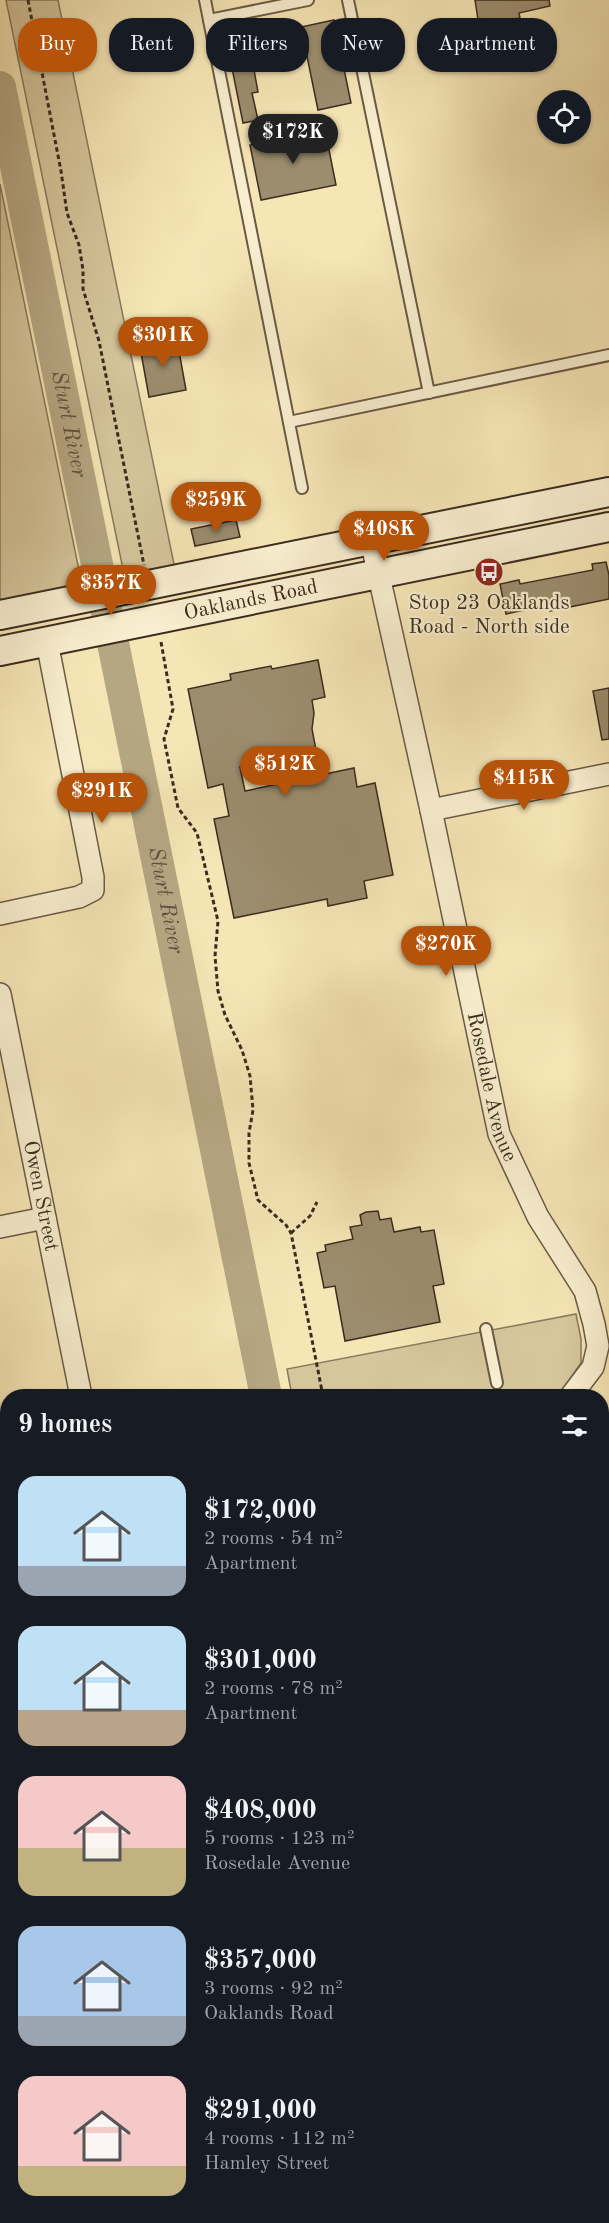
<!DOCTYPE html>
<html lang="en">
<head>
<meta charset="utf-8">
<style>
	:root { --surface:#171b24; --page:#20242c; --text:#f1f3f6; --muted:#9ea1a6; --accent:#b45309 }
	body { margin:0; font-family:"Old Standard TT",serif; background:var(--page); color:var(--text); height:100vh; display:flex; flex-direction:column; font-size:22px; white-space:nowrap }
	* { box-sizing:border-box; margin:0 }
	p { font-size:20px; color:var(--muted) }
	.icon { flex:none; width:33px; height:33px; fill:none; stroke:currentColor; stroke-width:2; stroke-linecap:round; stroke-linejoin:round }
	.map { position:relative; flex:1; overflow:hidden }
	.side { position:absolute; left:0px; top:1389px; width:609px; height:834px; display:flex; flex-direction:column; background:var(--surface); border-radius:24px 24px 0 0; box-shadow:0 2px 4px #0004 }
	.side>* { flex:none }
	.top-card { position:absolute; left:18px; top:18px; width:573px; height:54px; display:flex; gap:12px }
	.controls { position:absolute; left:537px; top:90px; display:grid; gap:12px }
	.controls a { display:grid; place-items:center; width:54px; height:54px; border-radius:50%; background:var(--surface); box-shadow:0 2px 4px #0004; font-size:30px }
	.price { position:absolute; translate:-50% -51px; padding:0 14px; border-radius:21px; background:var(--accent); color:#fff; font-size:20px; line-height:39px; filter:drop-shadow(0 2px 3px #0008) }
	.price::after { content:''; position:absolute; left:50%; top:36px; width:18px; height:14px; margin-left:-9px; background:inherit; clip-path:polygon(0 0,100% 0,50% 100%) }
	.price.current { background:#222; color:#fff }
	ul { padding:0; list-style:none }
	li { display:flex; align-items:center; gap:18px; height:150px; padding:0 18px }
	li span { display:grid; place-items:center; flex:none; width:168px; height:120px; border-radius:18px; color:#555 }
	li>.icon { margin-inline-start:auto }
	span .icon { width:72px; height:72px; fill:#fffc; stroke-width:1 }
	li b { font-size:26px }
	h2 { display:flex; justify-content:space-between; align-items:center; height:72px; padding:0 18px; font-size:26px }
	.chip { padding:0 21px; border-radius:24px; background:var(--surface); box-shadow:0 2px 4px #0004; font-size:21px; line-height:54px }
	.chip.current { background:var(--accent); color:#fff }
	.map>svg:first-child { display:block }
</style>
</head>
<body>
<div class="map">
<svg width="609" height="2223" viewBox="0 0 609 2223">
	<rect width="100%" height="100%" fill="#f6e6b6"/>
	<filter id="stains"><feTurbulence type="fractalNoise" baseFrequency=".00333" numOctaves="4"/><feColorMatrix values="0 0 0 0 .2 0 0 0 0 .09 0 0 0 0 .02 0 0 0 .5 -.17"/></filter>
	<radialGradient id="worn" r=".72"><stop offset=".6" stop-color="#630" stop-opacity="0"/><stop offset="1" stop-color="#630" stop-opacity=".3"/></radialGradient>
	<g fill="#d6c69c" stroke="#88795e" stroke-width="1.5">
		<polygon points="6,0 58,0 175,569 125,579"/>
		<polygon points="0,184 82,585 0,602"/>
		<polygon points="576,1314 581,1339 581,1363 558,1396 292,1396 287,1369"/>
	</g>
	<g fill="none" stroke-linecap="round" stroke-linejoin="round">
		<g stroke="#b6a783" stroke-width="32">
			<path id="s1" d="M 0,87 L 266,1396"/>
			<polyline points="474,2216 478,2223"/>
		</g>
	</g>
	<g fill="#9c8d6e" stroke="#3b2c1f" stroke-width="1.5">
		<polygon points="475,0 549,0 550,6 519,13 520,18 479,26"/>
		<polygon points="334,20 351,103 318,110 301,27"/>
		<polygon points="250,48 258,92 252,93 258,120 243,123 229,53"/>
		<polygon points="325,130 336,185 261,200 250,145"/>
		<polygon points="177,340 186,390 149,397 140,347"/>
		<polygon points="236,520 240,537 195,546 191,529"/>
		<polygon points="606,562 609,575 609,599 550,611 549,605 506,614 500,584 519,580 520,584 593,570 592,564"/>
		<polygon points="318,660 325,697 312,700 314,713 312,729 316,750 240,767 245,791 354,768 357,787 375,783 393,875 364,881 367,898 328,906 327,899 234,918 214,819 229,816 223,784 208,788 188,689 231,680 230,674 271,666 272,669"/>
		<polygon points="609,688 609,739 602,740 593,691"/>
		<polygon points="378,1211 380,1220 391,1218 394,1232 420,1227 421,1232 434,1230 444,1284 433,1286 440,1322 345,1341 335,1286 324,1288 317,1253 326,1251 325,1245 353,1239 350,1227 362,1225 360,1215 366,1212"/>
	</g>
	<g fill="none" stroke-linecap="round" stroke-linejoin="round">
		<g stroke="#6a5a45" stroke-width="14">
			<g id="service">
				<polyline points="205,0 302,488"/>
				<polyline points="348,0 429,393"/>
				<polyline points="209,20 308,0"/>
				<polyline points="289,422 609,355"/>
				<polyline points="486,1329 497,1383"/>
			</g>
		</g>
		<g stroke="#6a5a45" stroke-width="24">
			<g id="minor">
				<path id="s2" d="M 371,540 L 431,810 L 499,1134 L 538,1217 L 585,1291 L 594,1324 L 598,1346 L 593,1367 L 571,1396"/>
				<polyline points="431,810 609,774"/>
				<polyline points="0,914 79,897 93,890 93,877 47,642"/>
				<path id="s3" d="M 0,994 L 81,1396"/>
				<polyline points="0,1227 45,1218"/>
				<polyline points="0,1494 8,1491"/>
				<polyline points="602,1615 609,1613"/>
				<polyline points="0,1753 8,1749"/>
				<polyline points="602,2041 609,2039"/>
				<polyline points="401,2216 404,2223"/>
			</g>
		</g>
		<g stroke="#6a5a45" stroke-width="28">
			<g id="tertiary">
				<polyline points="0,2103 8,2138"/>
				<polyline points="24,2216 25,2223"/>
			</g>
		</g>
		<g stroke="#3b2c1f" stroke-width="32">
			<g id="secondary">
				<polyline points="0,615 609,492"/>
				<path id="s4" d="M 0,651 L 609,527"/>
			</g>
		</g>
		<g stroke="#3b2c1f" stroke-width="3" stroke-dasharray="4.5 3" stroke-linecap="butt">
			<polyline points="28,0 61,171 67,213 79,245 83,270 83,289 99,341 144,565"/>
			<polyline points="161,642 173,709 164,739 178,808 197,833 218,921 215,956 218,991 225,1015 242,1050 250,1076 253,1110 249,1133 249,1163 258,1200 286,1225 291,1233 323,1396"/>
			<polyline points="291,1233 310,1216 317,1202"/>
			<polyline points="438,2216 442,2223"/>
		</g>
		<use href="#service" stroke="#f9efd0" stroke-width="10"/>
		<use href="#minor" stroke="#f9efd0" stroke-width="21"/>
		<use href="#tertiary" stroke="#f9efd0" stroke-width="26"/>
		<use href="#secondary" stroke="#f9efd0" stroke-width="28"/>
	</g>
	<defs>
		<g id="bus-disc" transform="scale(1.5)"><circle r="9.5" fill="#8f2418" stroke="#f9efd0"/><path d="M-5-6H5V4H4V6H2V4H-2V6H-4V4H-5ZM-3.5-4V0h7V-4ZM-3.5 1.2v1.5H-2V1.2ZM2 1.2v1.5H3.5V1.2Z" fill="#fff"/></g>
	</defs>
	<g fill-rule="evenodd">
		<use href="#bus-disc" x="489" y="572"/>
	</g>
	<g text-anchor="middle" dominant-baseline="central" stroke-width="4.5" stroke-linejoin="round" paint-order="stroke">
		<g font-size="21" fill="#3b2c1f" stroke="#f9efd0">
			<text stroke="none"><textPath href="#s4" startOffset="256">Oaklands Road</textPath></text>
			<text stroke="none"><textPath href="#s2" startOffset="560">Rosedale Avenue</textPath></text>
			<text stroke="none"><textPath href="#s3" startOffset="206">Owen Street</textPath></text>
		</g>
		<g font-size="21" fill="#3b2c1f" stroke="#f9efd0">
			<text x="489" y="603">Stop 23 Oaklands<tspan x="489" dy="24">Road - North side</tspan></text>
		</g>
		<g font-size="22" font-style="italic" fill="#60513d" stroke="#f9efd0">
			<text stroke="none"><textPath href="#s1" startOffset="344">Sturt River</textPath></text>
			<text stroke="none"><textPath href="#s1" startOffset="830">Sturt River</textPath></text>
		</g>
	</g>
	<rect width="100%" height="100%" filter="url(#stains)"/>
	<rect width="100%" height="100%" fill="url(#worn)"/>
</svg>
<div class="controls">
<a><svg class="icon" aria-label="locate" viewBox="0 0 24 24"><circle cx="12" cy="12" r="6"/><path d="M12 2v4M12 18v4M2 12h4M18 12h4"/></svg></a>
</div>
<b class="price current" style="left:293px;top:165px">$172K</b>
<b class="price" style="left:163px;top:368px">$301K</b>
<b class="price" style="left:216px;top:533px">$259K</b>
<b class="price" style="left:384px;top:562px">$408K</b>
<b class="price" style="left:111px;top:616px">$357K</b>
<b class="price" style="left:285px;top:797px">$512K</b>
<b class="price" style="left:524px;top:811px">$415K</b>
<b class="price" style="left:102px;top:824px">$291K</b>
<b class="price" style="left:446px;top:977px">$270K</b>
<div class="top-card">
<a class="chip current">Buy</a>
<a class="chip">Rent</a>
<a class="chip">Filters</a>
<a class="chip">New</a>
<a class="chip">Apartment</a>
</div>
<section class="side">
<h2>9 homes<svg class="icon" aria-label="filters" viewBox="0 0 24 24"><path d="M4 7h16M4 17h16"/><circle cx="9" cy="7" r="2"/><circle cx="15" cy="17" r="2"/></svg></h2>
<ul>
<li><span style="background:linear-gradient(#bfe0f5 75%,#9aa5b1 0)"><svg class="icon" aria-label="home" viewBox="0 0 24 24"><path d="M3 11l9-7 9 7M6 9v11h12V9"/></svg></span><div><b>$172,000</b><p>2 rooms · 54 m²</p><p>Apartment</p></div></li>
<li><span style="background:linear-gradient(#bfe0f5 70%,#b9a48a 0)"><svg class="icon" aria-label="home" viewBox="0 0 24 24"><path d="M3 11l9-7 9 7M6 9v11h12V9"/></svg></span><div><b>$301,000</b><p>2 rooms · 78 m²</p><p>Apartment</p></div></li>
<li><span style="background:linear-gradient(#f6c9c9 60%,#c2b280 0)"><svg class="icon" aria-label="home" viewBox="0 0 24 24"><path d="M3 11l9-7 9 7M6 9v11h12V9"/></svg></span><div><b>$408,000</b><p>5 rooms · 123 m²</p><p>Rosedale Avenue</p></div></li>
<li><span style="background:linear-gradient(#a9c7e8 75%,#9aa5b1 0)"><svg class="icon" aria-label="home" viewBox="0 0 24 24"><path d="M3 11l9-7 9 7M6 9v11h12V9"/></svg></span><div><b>$357,000</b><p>3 rooms · 92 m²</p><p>Oaklands Road</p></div></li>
<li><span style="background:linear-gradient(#f6c9c9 75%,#c2b280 0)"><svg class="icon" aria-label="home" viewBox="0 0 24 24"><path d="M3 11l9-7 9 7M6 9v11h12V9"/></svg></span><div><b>$291,000</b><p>4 rooms · 112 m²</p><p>Hamley Street</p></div></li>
</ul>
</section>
</div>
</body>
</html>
